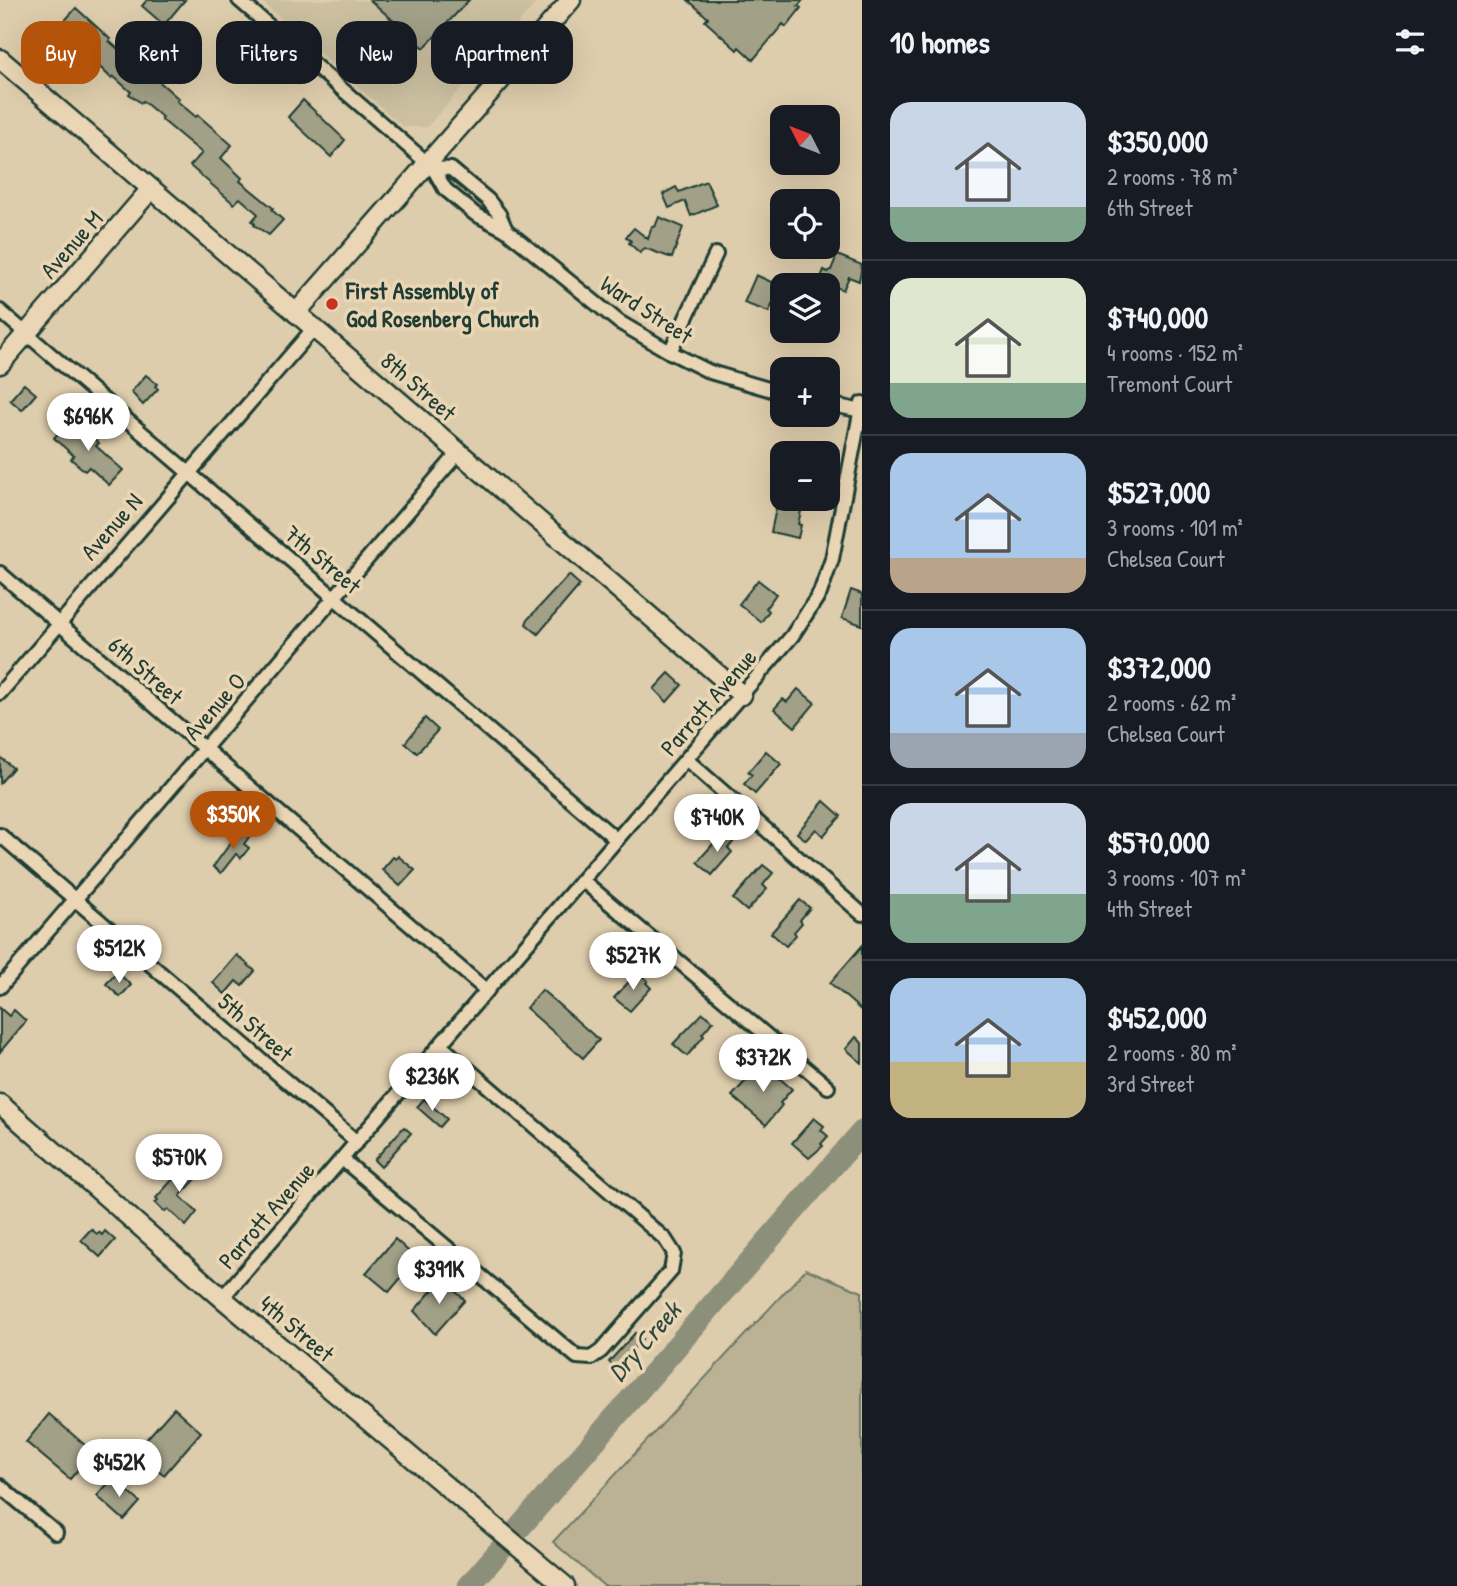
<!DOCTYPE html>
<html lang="en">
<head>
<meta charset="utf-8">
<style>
	:root { --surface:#171b24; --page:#242831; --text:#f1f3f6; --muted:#9ea1a6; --line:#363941; --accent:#b45309 }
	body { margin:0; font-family:"Patrick Hand",sans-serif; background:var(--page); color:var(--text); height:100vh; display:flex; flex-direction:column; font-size:26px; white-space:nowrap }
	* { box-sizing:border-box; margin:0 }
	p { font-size:23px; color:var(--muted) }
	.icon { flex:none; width:38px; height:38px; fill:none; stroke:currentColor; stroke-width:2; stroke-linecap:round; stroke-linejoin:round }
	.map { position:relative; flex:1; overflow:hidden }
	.panel { display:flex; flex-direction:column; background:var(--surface); width:595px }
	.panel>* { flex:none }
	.banner { position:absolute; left:21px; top:21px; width:665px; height:63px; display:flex; gap:14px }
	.needle { width:46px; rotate:312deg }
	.tools { position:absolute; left:770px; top:105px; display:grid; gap:14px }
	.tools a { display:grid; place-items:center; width:70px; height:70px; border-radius:14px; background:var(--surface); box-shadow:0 7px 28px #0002; font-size:35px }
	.price { position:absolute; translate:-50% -60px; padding:0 16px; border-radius:24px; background:#fff; color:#222; font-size:23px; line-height:46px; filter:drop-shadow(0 2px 4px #0008) }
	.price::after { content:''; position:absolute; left:50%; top:42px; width:21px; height:16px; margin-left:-10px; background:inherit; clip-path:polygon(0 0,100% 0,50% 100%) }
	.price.on { background:var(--accent); color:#fff }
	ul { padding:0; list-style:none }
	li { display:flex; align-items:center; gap:21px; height:175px; padding:0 28px }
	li+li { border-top:2px solid var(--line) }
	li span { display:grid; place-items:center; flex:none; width:196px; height:140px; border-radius:21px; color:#555 }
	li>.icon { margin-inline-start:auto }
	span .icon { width:84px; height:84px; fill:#fffc; stroke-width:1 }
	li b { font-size:30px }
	h2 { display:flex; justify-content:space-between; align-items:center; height:84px; padding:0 28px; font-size:30px }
	.pill { padding:0 24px; border-radius:21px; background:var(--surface); box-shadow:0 7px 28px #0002; font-size:24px; line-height:63px }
	.pill.on { background:var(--accent); color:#fff }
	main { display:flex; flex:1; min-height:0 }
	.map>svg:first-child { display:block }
</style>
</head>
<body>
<main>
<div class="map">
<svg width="862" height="1586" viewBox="0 0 862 1586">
	<rect width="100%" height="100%" fill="#decdac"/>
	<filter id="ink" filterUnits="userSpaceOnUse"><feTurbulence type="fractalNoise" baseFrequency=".0143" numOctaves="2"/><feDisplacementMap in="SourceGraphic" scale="14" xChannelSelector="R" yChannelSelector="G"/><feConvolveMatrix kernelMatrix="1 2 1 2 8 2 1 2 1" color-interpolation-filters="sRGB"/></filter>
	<g filter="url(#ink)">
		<polygon fill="#ccc0a1" points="260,0 539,0 427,127 403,127"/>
		<polygon fill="#bbb296" stroke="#6d7865" stroke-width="2" points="806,1269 862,1292 862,1586 604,1586 553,1542"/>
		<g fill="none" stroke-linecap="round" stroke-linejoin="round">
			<polyline stroke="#8c907a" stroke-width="23" points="469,1586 862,1132"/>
		</g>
		<g fill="#a2a087" stroke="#1f3d34" stroke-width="2">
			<polygon points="147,0 185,0 164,25 142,6"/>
			<polygon points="370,0 469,0 424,48"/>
			<polygon points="688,0 803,0 798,6 801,8 786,27 783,24 753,60 739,47 737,50 705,21 708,18"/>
			<polygon points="76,8 110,39 109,41 125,55 128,54 179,99 177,101 196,117 198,115 232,145 221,158 242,178 240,181 273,208 272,210 283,220 269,235 254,225 255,224 252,221 258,214 240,198 234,204 190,166 202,153 161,119 162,117 143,101 141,103 129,94 131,92 113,76 111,78 73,41 60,56 45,43"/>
			<polygon points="303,100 345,140 331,157 288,117"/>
			<polygon points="706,181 717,205 691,216 685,201 669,208 663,194 676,187 679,192"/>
			<polygon points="659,217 683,227 672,258 644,248 640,253 629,243 631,241 626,237 634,228 648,239 652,226 655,227"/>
			<polygon points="837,255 862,265 859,281 849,277 843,290 820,280 824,270 828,272 831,270"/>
			<polygon points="756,275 780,286 769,312 744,303"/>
			<polygon points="146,375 157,384 155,386 158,389 143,405 131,392"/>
			<polygon points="24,384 36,394 22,410 10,400"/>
			<polygon points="68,421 88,439 91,436 99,443 96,446 123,470 109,485 89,467 85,471 71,459 74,456 54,438"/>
			<polygon points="778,499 804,499 798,524 801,525 798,538 771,532"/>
			<polygon points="569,575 580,585 538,634 526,624 528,619"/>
			<polygon points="758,580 776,594 766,608 769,611 761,622 739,604"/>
			<polygon points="851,590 862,594 862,625 842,618"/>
			<polygon points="669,673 682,685 667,702 654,689"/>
			<polygon points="798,689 815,703 795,727 774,709 783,699 787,702"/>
			<polygon points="425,718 438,730 417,753 405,743"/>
			<polygon points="766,751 781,764 755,794 744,784 752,775 748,772"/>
			<polygon points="0,757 13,768 0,783"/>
			<polygon points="824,801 841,816 823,836 816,829 806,840 797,833"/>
			<polygon points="240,830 249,837 244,844 249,848 241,858 236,854 221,873 213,867"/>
			<polygon points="724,832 734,841 728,848 732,852 712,875 697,862"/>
			<polygon points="398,856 415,870 400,886 382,870 393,857 396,859"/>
			<polygon points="763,865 773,873 763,885 767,889 747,911 733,899"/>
			<polygon points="800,900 810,908 800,920 802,923 794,932 796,935 786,946 771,933"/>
			<polygon points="862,946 862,1011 830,983"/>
			<polygon points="237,955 255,971 242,986 236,981 225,994 213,983"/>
			<polygon points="117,972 131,985 120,997 106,984"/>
			<polygon points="638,972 648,981 646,983 651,988 630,1011 614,998"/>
			<polygon points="542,990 599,1040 583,1058 526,1008"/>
			<polygon points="0,1008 9,1016 14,1010 26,1021 0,1052"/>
			<polygon points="703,1013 713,1021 702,1034 704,1036 687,1056 673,1044"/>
			<polygon points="856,1037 862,1043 862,1063 846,1049"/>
			<polygon points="762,1063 792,1089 780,1103 782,1105 766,1125 732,1096"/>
			<polygon points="424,1099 447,1119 440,1127 417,1107"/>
			<polygon points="814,1118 824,1126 821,1130 828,1136 821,1144 823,1146 809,1158 792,1143"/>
			<polygon points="404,1127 411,1133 381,1167 374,1160"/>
			<polygon points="184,1161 200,1169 197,1178 180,1196 197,1212 186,1226 168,1209 164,1212 155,1203 158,1200 156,1198 174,1178"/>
			<polygon points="91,1229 97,1234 99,1232 102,1235 105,1231 115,1240 100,1257 81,1240"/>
			<polygon points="395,1239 417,1259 389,1292 366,1273"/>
			<polygon points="442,1279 465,1300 435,1334 414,1311"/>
			<polygon points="635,1333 642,1339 617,1369 609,1362"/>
			<polygon points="174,1408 201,1432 164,1475 136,1451"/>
			<polygon points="49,1414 93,1452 70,1479 26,1442"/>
			<polygon points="113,1478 140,1502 124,1520 97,1496"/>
		</g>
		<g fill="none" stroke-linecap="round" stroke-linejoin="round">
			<g stroke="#1f3d34" stroke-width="18">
				<g id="street">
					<polyline points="239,0 433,168 445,189 475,214 506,230 619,322 670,352 710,372 782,393"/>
					<polyline points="433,168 451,169 488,200 499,214 506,230"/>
					<polyline points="0,311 617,840"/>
					<polyline points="670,352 716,254"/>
					<polyline points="828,404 862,411"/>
					<polyline points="0,573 487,991"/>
					<polyline points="0,693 314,328"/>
					<polyline points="687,760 862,914"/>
					<polyline points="0,835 357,1142"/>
					<polyline points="582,880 828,1087"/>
					<polyline points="0,987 459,452"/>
					<polyline points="342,1159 577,1357 591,1358 601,1351 671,1271 674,1253 665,1239 440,1045"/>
					<polyline points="222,1298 792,636 820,593 832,559 862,403"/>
					<polyline points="0,1486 56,1533"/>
				</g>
			</g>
			<g stroke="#1f3d34" stroke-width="23">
				<g id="secondary">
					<polyline points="0,59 742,695"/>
					<polyline points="296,313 571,0"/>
					<polyline points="0,364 151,189"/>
					<polyline points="0,1104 222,1298 565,1586"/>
				</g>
			</g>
			<use href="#street" stroke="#ead6b4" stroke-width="12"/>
			<use href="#secondary" stroke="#ead6b4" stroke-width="18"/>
		</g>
	</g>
	<circle fill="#c8321e" stroke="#ead6b4" stroke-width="2.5" cx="332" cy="304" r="7"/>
	<g text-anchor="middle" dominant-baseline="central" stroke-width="7" stroke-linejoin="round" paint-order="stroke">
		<g font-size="24" fill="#1f3d34" stroke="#ead6b4">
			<text transform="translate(71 244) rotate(-49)">Avenue M</text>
			<text transform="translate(647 309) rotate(33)">Ward Street</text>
			<text transform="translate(419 386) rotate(41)">8th Street</text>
			<text transform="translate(111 526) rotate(-49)">Avenue N</text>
			<text transform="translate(323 559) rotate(40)">7th Street</text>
			<text transform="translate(146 670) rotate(41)">6th Street</text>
			<text transform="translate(708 702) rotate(-49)">Parrott Avenue</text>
			<text transform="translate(214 706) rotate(-49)">Avenue O</text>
			<text transform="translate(256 1027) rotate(41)">5th Street</text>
			<text transform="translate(266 1215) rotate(-49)">Parrott Avenue</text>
			<text transform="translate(297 1328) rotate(40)">4th Street</text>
		</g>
		<g font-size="24" font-weight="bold" fill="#1f3d34" stroke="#ead6b4" text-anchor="start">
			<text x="346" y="290">First Assembly of<tspan x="346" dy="28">God Rosenberg Church</tspan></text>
		</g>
		<g font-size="26" font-style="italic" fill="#2f493e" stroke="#ead6b4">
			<text transform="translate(644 1341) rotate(-49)">Dry Creek</text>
		</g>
	</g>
</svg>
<div class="tools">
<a><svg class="needle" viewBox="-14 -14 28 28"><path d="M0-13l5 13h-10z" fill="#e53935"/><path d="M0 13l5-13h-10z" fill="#9ea1a6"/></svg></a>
<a><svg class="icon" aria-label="locate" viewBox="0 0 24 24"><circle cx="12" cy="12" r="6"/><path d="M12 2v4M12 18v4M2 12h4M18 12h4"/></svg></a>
<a><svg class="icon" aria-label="layers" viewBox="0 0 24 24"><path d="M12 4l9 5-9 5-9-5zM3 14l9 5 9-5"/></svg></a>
<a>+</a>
<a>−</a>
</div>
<b class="price" style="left:88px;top:453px">$696K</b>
<b class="price on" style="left:233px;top:851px">$350K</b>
<b class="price" style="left:717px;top:854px">$740K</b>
<b class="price" style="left:119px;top:985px">$512K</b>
<b class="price" style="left:633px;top:992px">$527K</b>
<b class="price" style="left:763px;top:1094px">$372K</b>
<b class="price" style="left:432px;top:1113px">$236K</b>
<b class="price" style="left:179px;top:1194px">$570K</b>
<b class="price" style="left:439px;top:1306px">$391K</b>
<b class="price" style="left:119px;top:1499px">$452K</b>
<div class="banner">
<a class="pill on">Buy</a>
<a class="pill">Rent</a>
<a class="pill">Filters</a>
<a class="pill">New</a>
<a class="pill">Apartment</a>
</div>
</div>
<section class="panel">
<h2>10 homes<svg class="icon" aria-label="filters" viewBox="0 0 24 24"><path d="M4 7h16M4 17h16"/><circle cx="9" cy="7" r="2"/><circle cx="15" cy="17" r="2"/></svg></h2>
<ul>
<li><span style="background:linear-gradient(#c9d6e8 75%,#7fa58c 0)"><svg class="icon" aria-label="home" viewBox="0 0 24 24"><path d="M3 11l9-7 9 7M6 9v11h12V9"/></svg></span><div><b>$350,000</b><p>2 rooms · 78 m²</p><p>6th Street</p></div></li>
<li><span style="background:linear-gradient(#dfe7d0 75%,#7fa58c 0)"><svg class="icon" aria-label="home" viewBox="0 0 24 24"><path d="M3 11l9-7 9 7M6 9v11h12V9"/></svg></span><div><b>$740,000</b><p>4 rooms · 152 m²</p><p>Tremont Court</p></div></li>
<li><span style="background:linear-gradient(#a9c7e8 75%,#b9a48a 0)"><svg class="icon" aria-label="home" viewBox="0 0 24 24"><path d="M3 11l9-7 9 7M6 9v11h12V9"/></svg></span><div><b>$527,000</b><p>3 rooms · 101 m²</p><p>Chelsea Court</p></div></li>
<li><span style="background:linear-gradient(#a9c7e8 75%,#9aa5b1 0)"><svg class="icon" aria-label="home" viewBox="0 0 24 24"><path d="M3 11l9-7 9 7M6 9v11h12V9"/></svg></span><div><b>$372,000</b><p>2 rooms · 62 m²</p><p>Chelsea Court</p></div></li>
<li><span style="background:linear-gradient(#c9d6e8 65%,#7fa58c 0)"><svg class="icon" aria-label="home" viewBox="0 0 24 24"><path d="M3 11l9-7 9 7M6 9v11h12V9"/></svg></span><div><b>$570,000</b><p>3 rooms · 107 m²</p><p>4th Street</p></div></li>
<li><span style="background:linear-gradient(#a9c7e8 60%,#c2b280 0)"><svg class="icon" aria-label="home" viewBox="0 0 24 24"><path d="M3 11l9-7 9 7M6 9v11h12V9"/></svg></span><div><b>$452,000</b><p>2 rooms · 80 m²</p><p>3rd Street</p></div></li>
</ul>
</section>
</main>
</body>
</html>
